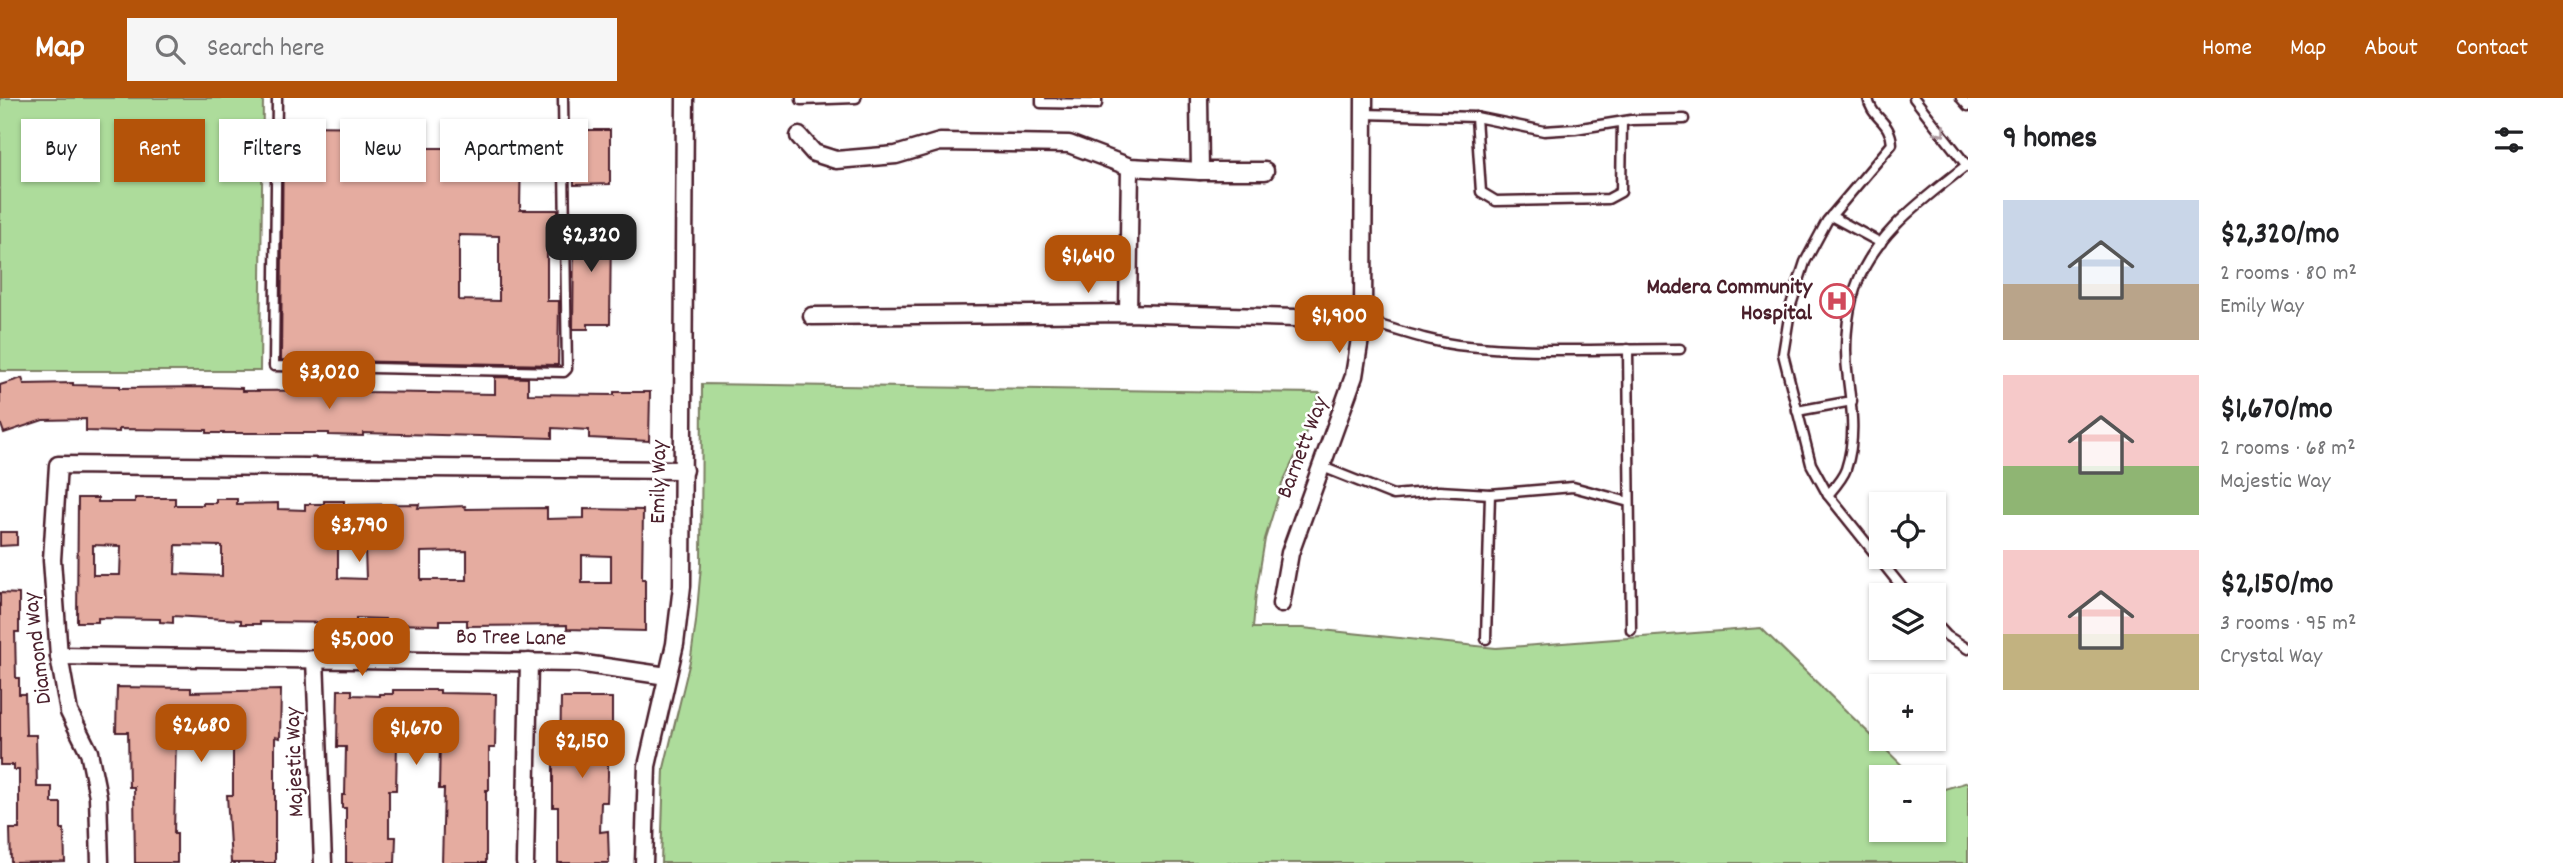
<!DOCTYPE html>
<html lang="en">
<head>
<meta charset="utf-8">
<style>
	:root { --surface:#fff; --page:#f6f6f6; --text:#202124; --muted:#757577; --accent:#b45309 }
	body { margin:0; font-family:Dekko,sans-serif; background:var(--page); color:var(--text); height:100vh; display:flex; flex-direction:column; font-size:26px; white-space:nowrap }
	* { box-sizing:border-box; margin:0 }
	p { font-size:23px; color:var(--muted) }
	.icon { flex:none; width:38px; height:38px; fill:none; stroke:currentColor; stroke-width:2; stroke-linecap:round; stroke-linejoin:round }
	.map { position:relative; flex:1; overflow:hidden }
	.sheet { display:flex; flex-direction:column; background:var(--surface); width:595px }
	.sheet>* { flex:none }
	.top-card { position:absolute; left:21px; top:21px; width:665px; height:63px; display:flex; gap:14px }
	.fabs { position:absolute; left:1869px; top:394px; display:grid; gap:14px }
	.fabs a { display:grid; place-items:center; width:77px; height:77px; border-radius:0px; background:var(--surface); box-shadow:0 2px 5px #0004; font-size:35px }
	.price { position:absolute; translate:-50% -60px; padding:0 16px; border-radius:14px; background:var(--accent); color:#fff; font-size:23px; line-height:46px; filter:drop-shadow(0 2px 4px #0008) }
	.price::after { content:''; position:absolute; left:50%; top:42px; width:21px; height:16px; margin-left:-10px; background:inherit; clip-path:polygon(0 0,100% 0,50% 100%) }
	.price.on { background:#222; color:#fff }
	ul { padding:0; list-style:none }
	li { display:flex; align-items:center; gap:21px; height:175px; padding:0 35px }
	li span { display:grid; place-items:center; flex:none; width:196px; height:140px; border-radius:0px; color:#555 }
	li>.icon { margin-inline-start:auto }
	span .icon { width:84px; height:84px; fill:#fffc; stroke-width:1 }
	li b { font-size:30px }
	h2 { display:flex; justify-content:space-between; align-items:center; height:84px; padding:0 35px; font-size:30px }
	.chip { padding:0 24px; border-radius:0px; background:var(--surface); box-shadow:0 2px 5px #0004; font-size:24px; line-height:63px }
	.chip.on { background:var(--accent); color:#fff }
	header { display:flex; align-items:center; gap:42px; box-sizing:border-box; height:98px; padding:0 35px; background:var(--accent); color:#fff }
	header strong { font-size:33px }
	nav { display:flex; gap:38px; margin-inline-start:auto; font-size:24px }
	.search { width:490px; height:63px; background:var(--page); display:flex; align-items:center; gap:18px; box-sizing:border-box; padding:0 24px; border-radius:0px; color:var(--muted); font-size:26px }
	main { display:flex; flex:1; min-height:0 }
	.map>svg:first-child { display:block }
</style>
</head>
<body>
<header>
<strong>Map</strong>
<div class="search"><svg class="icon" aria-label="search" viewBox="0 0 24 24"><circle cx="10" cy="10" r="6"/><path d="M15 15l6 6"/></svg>Search here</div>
<nav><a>Home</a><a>Map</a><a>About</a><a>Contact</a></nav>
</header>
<main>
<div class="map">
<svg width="1968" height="765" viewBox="0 0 1968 765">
	<rect width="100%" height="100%" fill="#fff"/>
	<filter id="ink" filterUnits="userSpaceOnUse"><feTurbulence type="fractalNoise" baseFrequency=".0143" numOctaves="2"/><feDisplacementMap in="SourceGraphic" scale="14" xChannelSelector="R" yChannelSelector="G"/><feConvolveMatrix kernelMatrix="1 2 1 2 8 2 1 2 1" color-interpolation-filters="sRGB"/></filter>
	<g filter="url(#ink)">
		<g fill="#addc9b" stroke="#7c7e63" stroke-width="2">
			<polygon points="0,0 263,0 260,273 0,273"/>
			<polygon points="702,286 1320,295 1303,342 1282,386 1265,441 1256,495 1253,530 1303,530 1496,550 1761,530 1914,679 1881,679 1881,732 1934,732 1934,694 1968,684 1968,765 661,765 664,670 691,559 696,524 701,468"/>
		</g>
		<g fill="#e5aca0" stroke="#4a1f2b" stroke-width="2" fill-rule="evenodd">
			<path d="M 283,28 L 419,29 L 419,50 L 521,50 L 520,112 L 558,112 L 558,139 L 547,138 L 547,203 L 559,203 L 558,267 L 281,262 ZM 459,137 L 499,138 L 499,203 L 459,202 Z"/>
			<polygon points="573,32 610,32 610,86 574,87"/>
			<polygon points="571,121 587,121 587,126 611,126 610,226 588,226 588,231 573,231 574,139 572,139"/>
			<polygon points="495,279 528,280 528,296 614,297 614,294 650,294 649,343 589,340 589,332 552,330 552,340 363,335 363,338 329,337 329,335 207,335 207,332 119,331 119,334 86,333 86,321 43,322 4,335 0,324 0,287 22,280 24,286 73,285 73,287 120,288 120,290 208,289 242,290 242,293 364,292 364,294 495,296"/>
			<path d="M 78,400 L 98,400 L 98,404 L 135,404 L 135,400 L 175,400 L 175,407 L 203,407 L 203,405 L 216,405 L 216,401 L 237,401 L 237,406 L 278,405 L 278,411 L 305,412 L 305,406 L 324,406 L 324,403 L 344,403 L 344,407 L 419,406 L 418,410 L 465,408 L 466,411 L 547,410 L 547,421 L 584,420 L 584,411 L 643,412 L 642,481 L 645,481 L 645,533 L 567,531 L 567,527 L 467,528 L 467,522 L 440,522 L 440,527 L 385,526 L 385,521 L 356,520 L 356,525 L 260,524 L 260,526 L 241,526 L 241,522 L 173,518 L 173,525 L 160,524 L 160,521 L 98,520 L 98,524 L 77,524 ZM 93,447 L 121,448 L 120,477 L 93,477 ZM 176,447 L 222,448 L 222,478 L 175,476 ZM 338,450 L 365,451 L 366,481 L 338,480 ZM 467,453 L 467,482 L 421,482 L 421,454 ZM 582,457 L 611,458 L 611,485 L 582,485 Z"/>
			<polygon points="0,434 17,434 17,447 0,448"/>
			<polygon points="0,495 19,496 19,534 15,534 16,580 19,580 19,596 25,596 26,637 36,637 37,689 52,689 52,705 61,705 61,731 64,731 65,764 11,765 10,731 19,731 19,672 14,672 14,667 0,667"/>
			<polygon points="117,589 191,590 191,594 281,592 280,640 275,639 275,765 231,765 227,697 233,697 233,637 176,638 174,736 177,736 177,765 135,765 134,689 129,689 128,634 116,634"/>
			<polygon points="338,592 352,592 352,597 380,598 380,596 393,596 393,592 440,592 440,595 496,596 495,650 489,650 489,692 486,692 486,765 442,765 444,691 439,691 440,640 413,640 413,645 397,645 396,692 389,692 389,739 396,739 395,765 346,765 346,710 342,710 342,697 345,697 346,649 337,649"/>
			<polygon points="561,600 612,600 612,635 601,635 602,664 608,664 608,678 607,704 601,704 600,734 608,733 609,765 558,765 558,709 553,709 553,664 560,664"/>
		</g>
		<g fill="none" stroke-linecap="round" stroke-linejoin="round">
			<g stroke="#4a1f2b" stroke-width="13">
				<g id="service">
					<polyline points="277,0 274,268 564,274 567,271 563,0"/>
					<polyline points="801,0 801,2 856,0"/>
					<polyline points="1041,0 1041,5 1097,6 1097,0"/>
					<path d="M 1868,0 C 1871,20 1891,23 1892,46 L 1827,123 L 1805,164 L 1791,207 L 1783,256 L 1811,366 L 1828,397 L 1908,497"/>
					<polyline points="1914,0 1968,69"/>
					<polyline points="1961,0 1968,8"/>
					<polyline points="1364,16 1476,19 1544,33 1575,31 1631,22 1684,21"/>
					<polyline points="1476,19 1481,94 1496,103 1608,101 1621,94 1622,24"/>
					<polyline points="1831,118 1881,145"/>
					<path d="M 1363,222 C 1397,232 1432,245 1467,248 C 1537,255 1609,251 1680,251"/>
					<polyline points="1628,251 1631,532"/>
					<polyline points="1797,313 1852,303"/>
					<polyline points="1320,368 1393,397 1439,393 1490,396 1573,389 1629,404"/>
					<path d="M 1828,397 C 1834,390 1843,380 1846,371 C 1856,341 1852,312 1848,281 C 1844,253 1846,218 1855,191 C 1874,135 1924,101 1968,66"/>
					<polyline points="1934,524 1947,538 1968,551"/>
					<polyline points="1486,541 1490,396"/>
				</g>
			</g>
			<g stroke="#4a1f2b" stroke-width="21">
				<g id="minor">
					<polyline points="1199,0 1200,73"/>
					<polyline points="799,38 814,55 836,62 896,57 940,44 1069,46 1130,69 1200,73 1265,73"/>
					<polyline points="1128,215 1130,69"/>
					<polyline points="812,218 1128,215 1363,222"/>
					<polyline points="1281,506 1290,455 1354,278 1363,222 1364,0"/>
					<polyline points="59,558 578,565 667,578"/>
					<polyline points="315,561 323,765"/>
					<polyline points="100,765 98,698 89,654 69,614 59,558 52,462 58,367 684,372"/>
					<polyline points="525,765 529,564"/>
					<polyline points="644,765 647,668 675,546 682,488 685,0"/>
				</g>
			</g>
			<use href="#service" stroke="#fff" stroke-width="8"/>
			<use href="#minor" stroke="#fff" stroke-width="16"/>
		</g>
		<defs><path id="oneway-chevron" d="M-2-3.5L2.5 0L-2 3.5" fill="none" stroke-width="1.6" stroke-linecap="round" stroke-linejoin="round" transform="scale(1.75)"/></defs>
		<use stroke="#ae9aa0" href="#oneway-chevron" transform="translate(1941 34) rotate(52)"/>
	</g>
	<defs>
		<g id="hospital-ring" transform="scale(1.75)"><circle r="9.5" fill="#fff" stroke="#d1495b" stroke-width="1.5"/><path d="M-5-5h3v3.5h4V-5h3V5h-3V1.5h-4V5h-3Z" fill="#d1495b"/></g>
	</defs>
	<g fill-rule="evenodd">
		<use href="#hospital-ring" x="1837" y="203"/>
	</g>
	<g text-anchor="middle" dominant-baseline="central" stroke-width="5" stroke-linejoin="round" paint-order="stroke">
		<g font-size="23" font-weight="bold" fill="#4a1f2b" stroke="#fff" text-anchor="end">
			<text x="1812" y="190">Madera Community<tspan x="1812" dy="26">Hospital</tspan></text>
		</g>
		<g font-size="23" fill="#4a1f2b" stroke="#fff">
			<text transform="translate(1304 350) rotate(-69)">Barnett Way</text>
			<text transform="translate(660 384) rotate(-89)">Emily Way</text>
			<text transform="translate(511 541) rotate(1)">Bo Tree Lane</text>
			<text transform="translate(39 550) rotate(-97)">Diamond Way</text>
			<text transform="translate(296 664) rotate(-92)">Majestic Way</text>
		</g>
	</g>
</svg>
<div class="fabs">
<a><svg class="icon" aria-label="locate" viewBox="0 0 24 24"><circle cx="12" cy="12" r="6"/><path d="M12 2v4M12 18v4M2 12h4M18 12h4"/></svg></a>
<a><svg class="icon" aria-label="layers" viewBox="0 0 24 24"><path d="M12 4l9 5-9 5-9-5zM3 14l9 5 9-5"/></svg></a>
<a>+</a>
<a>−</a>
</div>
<b class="price on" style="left:591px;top:176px">$2,320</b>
<b class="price" style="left:1088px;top:197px">$1,640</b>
<b class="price" style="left:1339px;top:257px">$1,900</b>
<b class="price" style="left:329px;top:313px">$3,020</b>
<b class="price" style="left:359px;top:466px">$3,790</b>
<b class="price" style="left:362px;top:580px">$5,000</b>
<b class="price" style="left:201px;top:666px">$2,680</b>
<b class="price" style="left:416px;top:669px">$1,670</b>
<b class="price" style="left:582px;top:682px">$2,150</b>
<div class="top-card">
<a class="chip">Buy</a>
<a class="chip on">Rent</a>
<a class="chip">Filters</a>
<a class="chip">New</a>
<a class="chip">Apartment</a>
</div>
</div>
<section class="sheet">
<h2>9 homes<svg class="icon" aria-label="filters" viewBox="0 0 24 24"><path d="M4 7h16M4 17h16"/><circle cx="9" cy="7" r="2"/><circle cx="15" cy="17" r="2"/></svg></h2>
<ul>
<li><span style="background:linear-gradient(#c9d6e8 60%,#b9a48a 0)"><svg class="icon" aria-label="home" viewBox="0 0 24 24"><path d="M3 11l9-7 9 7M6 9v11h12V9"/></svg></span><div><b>$2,320/mo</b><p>2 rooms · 80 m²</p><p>Emily Way</p></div></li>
<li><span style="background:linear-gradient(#f6c9c9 65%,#8fb573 0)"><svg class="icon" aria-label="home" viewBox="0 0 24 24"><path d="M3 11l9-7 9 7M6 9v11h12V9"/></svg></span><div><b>$1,670/mo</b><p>2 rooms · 68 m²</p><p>Majestic Way</p></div></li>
<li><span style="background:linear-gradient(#f6c9c9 60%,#c2b280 0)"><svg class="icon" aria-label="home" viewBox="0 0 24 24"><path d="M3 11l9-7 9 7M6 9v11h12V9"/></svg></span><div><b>$2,150/mo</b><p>3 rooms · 95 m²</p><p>Crystal Way</p></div></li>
</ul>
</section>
</main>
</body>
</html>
